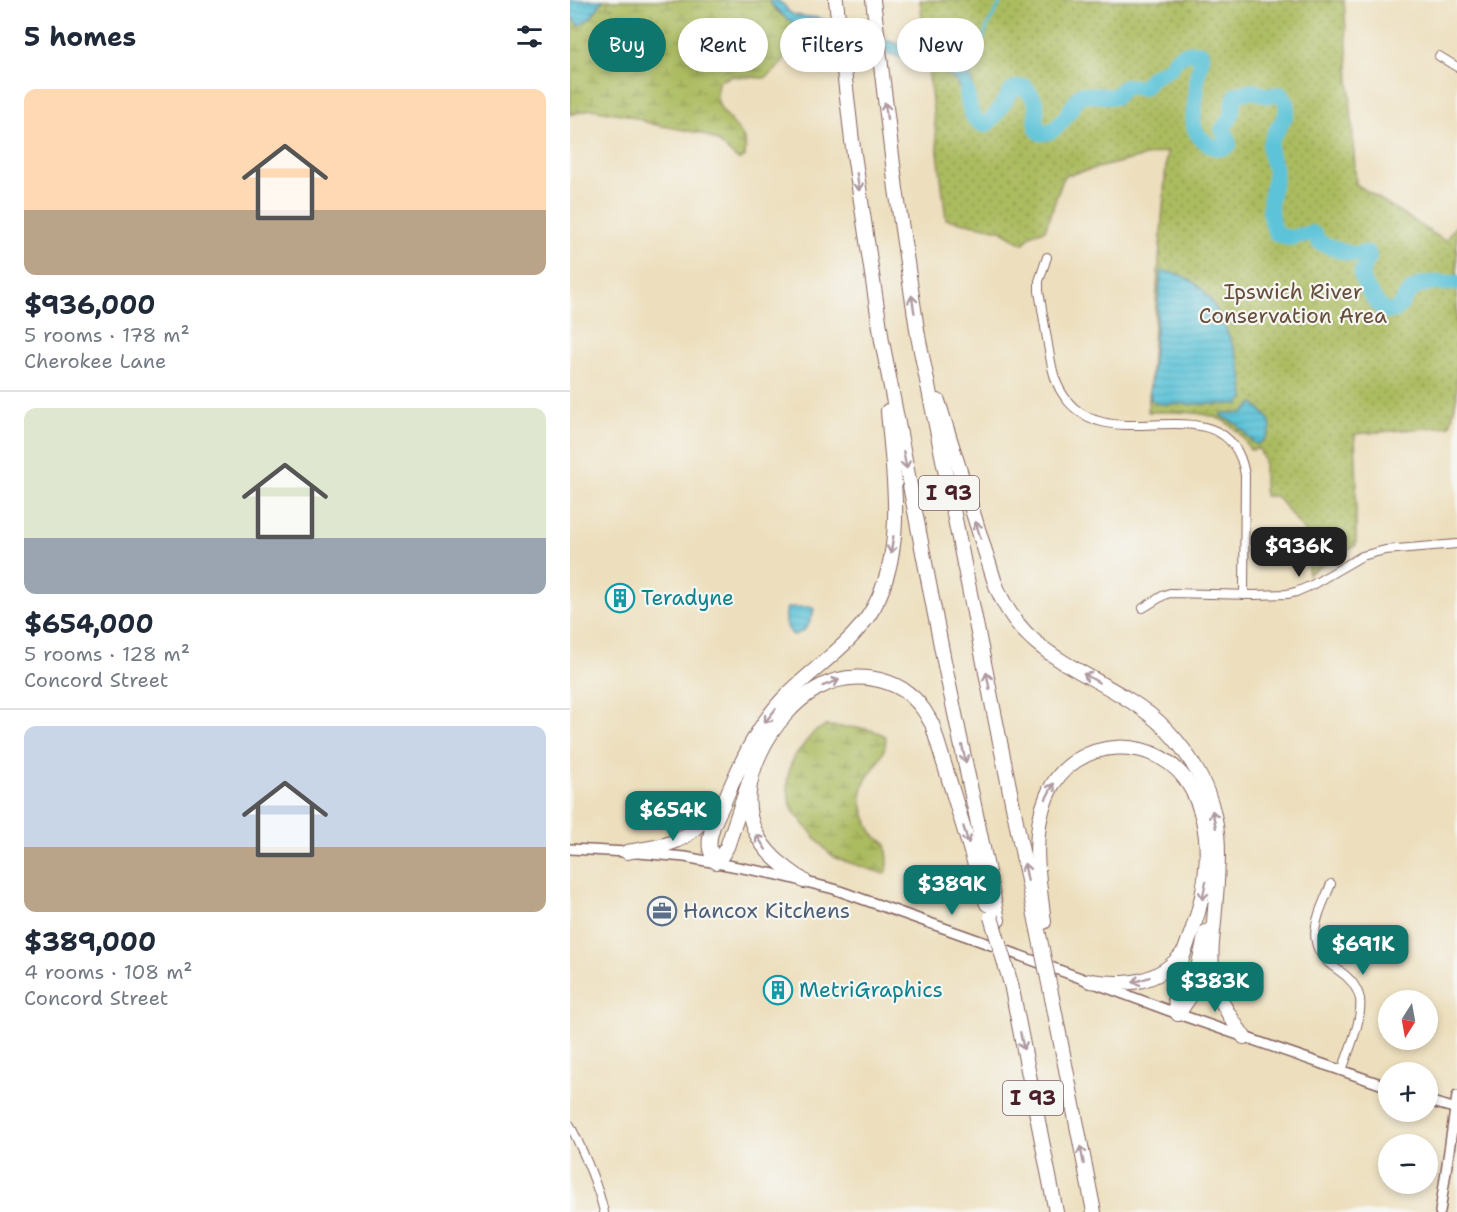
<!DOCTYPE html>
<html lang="en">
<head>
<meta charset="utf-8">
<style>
	:root { --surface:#fff; --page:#f2f2f3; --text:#1f2937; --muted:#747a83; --line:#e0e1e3; --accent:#0f766e }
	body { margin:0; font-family:"Shantell Sans",sans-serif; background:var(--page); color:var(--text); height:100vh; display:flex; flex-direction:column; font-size:22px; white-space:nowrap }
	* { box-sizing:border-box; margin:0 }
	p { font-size:20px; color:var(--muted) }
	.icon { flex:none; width:33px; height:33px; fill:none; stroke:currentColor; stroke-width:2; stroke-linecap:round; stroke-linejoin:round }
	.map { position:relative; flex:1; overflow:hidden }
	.details { display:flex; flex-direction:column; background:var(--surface); width:570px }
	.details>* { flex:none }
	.top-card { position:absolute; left:18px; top:18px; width:570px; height:54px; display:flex; gap:12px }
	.needle { width:39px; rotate:191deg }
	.controls { position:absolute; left:808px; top:990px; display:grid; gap:12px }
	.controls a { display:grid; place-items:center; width:60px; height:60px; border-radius:50%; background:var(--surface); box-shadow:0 3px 9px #0003; font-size:30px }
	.price { position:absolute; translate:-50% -51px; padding:0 14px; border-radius:12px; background:var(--accent); color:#fff; font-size:20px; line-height:39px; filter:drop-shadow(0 2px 3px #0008) }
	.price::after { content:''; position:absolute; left:50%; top:36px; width:18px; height:14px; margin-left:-9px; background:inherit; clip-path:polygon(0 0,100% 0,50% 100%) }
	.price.selected { background:#222; color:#fff }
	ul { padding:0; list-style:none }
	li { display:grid; align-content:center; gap:12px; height:318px; padding:0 24px }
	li+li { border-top:2px solid var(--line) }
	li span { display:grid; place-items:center; height:186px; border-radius:12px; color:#555 }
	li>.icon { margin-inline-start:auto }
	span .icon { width:108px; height:108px; fill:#fffc; stroke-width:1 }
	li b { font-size:26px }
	h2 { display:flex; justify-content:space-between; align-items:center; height:72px; padding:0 24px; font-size:26px }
	.chip { padding:0 21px; border-radius:27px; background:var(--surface); box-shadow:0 3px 9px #0003; font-size:21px; line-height:54px }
	.chip.selected { background:var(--accent); color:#fff }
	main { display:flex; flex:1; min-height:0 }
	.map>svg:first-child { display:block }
</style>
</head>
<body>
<main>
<section class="details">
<h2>5 homes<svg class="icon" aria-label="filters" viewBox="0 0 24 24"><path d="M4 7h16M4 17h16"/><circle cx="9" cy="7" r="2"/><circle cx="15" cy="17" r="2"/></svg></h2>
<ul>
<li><span style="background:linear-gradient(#ffd9b3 65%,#b9a48a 0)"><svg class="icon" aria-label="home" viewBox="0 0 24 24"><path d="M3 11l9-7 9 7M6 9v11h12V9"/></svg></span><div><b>$936,000</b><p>5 rooms · 178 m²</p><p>Cherokee Lane</p></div></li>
<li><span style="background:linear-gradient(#dfe7d0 70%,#9aa5b1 0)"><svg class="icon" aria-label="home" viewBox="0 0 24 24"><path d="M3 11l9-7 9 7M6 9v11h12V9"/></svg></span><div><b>$654,000</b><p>5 rooms · 128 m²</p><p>Concord Street</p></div></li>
<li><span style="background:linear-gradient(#c9d6e8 65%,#b9a48a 0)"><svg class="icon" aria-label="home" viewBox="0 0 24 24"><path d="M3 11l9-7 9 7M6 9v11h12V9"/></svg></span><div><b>$389,000</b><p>4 rooms · 108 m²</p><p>Concord Street</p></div></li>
</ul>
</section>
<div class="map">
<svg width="887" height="1212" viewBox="0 0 887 1212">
	<defs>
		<pattern id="grass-dots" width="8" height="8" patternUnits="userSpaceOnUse" patternTransform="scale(1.5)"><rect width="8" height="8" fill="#abbb5f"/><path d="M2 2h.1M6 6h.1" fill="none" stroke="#8d974f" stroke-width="1.8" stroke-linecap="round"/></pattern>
		<pattern id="wetland-marsh" width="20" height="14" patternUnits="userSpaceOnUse" patternTransform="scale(1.5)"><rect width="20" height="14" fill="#abbb5f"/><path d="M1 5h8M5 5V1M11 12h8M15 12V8" fill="none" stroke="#8d974f"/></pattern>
		<pattern id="water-rules" width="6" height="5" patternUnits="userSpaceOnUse" patternTransform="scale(1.5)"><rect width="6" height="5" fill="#5bc3d8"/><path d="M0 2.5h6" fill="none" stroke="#51a7ba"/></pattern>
	</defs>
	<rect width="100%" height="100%" fill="#f6f6f2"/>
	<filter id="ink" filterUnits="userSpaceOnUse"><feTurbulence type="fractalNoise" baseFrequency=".0167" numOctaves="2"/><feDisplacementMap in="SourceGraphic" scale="12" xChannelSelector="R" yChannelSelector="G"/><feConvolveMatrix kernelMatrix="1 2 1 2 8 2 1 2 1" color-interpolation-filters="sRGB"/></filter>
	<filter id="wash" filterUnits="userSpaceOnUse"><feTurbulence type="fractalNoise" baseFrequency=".008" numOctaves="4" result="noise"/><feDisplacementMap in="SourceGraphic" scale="24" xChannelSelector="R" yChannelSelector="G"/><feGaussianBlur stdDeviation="1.35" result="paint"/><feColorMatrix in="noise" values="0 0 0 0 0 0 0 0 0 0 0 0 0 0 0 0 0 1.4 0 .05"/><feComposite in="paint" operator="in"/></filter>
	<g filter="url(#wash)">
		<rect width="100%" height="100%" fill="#eddfbd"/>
		<path fill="url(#grass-dots)" stroke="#7a6d45" stroke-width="1.5" d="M 350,0 L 774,0 L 786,184 L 875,241 L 887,224 L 887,396 L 880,426 L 785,434 L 787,486 L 786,486 L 786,545 L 738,574 L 740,538 L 706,496 L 694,496 L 694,460 L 689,449 L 680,450 C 659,406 620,413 578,412 L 597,151 L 494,176 L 475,230 L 462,234 L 453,244 L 431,230 L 376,219 Z"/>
		<g fill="url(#wetland-marsh)" stroke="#7a6d45" stroke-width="1.5">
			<path d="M 33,0 L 199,0 C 205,13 218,20 231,26 C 227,41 209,73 194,78 L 162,76 L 149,81 C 147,86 147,90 147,96 C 149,117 169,123 175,142 C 176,146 175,152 175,157 L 171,159 L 167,159 L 147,141 L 130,133 L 82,124 L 57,115 L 21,109 L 0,115 L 0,18 L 3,19 L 23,14 Z"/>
			<path d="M 255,726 C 271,727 304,726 316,737 C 315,774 281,772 295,815 C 297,820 299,827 302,832 C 305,838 312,840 316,844 C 317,854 321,867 314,874 L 265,858 L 255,849 L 224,812 L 220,803 L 217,783 L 220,766 L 226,754 L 244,732 Z"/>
		</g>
		<g fill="url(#water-rules)" stroke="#527182" stroke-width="1.5">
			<path d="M 0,0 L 33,0 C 26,10 20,22 8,25 L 3,19 L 0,18 Z"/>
			<path d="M 199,0 L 207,0 L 214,5 L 219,12 L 224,15 L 249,18 L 346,50 L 377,63 L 386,65 L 392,61 C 404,78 404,92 404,112 L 395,112 C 394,103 393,92 388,84 C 380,71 363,70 350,65 C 346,63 342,61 337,59 L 240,31 L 218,20 L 202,5 Z"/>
			<path d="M 592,271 C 633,275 646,306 660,339 C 664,349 669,359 671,370 C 673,379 673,388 674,398 L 669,404 L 591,404 L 586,403 L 581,399 L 580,393 L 591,272 Z"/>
			<path d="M 684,403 C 691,412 706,420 699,433 C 696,439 693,442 688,444 L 684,443 L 667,424 L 651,416 L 651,414 L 655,413 L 674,413 Z"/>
			<path d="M 224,607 L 240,607 L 244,609 C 241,622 237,632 223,635 C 216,629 214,617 217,608 Z"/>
		</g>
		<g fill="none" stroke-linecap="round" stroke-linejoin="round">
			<polyline stroke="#5bc3d8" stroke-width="3" points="391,66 412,43 417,27 432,0"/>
			<path stroke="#5bc3d8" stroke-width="16" d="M 397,92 C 399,105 400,121 415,125 L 418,123 L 427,113 L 441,91 L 446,88 L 455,87 C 458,92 465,98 466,104 C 468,115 462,123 470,133 C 489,136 501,106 511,94 L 545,97 L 552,89 L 557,86 L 573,88 L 581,78 L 601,67 L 607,58 L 611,55 L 623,52 L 631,53 C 633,62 629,68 627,77 C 626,83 627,89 626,96 C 623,119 618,133 642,146 C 648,149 654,149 659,145 L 657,137 L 652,130 C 654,126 658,122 660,118 C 665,110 661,102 667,94 L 683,91 L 698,96 L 708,94 L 712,95 C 727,115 703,127 700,145 C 698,155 704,162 705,172 C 706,178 704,184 702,190 C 699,204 699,222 707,234 L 719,238 L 742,233 L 746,236 L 749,242 C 759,246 772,253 783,254 C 789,254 792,252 798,253 L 799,257 C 797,263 792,269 791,275 C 791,282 810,309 816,311 C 819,312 823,311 826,310 C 832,305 835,296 841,291 C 854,279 871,284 887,283"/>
		</g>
	</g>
	<g filter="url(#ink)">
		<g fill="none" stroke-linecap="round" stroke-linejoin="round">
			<g stroke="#83625e" stroke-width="10">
				<g id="minor">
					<polyline points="869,56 887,67"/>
					<path d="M 477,257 L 469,281 L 469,291 C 472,309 475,327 478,345 C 481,362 483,379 492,393 C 501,408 516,418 532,422 C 582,435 663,398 675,475 L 674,595"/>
					<polyline points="573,608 594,595 600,593 684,595 717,594 726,592 742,585 792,556 815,550 887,544"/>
					<path d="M 761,884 C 748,916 730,946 768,970 C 779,977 787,986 790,999 C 793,1019 778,1052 772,1071"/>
					<path d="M 0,1125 C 14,1153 27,1182 34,1212"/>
				</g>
			</g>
			<g stroke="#83625e" stroke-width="12">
				<g id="tertiary">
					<polyline points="0,849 57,852 115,857 204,874 264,889 413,942 608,1014 819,1087"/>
					<polyline points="858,1101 887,1109"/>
					<polyline points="870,1212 887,1096"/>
				</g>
			</g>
			<g stroke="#83625e" stroke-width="16">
				<g id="motorway">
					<polyline points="266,0 282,141 312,341 374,661 428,920"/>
					<polyline points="303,0 326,189 348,336 468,930"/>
					<path d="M 368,401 L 425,583 C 450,651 504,665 559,700 C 587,717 611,742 627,771 C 656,822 648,867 644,922 C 642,940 640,958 643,977 C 648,1000 661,1018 674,1037"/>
					<path d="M 182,773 L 157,847 L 152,855 L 146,862 C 144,858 141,854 140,849 C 137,834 148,815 154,802 C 170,765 185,729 213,699 C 246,664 289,642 309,597 C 335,538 323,473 318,411"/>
					<path d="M 57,852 C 104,844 118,844 147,802"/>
					<path d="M 234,881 C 215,867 197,856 186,833 C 161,785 203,714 246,689 C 280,669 329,675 353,709 C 356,713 359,719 362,724 L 417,904"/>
					<path d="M 474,922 C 469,880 460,836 477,796 C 502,734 592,731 622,790 C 645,834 638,887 622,931 C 612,959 599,985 608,1014"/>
					<path d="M 520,981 C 556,986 588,984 613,953"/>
					<polyline points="441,984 486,1212"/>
					<polyline points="482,998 524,1212"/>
					<polyline points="608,1014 619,998 624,986 636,932"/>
				</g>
			</g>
			<use href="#minor" stroke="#fff" stroke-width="8"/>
			<use href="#tertiary" stroke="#fff" stroke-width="9"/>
			<use href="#motorway" stroke="#fff" stroke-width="14"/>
			<g stroke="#83625e" stroke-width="16" stroke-linecap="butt">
				<g id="motorway-bridge">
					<polyline points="421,917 441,984"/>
					<polyline points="468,930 482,998"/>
				</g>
			</g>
			<use href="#motorway-bridge" stroke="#fff" stroke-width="14"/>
		</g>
		<defs><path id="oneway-shaft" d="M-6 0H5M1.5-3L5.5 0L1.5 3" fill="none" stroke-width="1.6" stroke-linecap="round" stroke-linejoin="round" transform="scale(1.5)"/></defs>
		<g stroke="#ae9aa0">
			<use href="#oneway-shaft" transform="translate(316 111) rotate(-97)"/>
			<use href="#oneway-shaft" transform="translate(288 182) rotate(82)"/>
			<use href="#oneway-shaft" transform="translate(343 304) rotate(-99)"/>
			<use href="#oneway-shaft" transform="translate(335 460) rotate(79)"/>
			<use href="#oneway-shaft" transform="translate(408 530) rotate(-107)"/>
			<use href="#oneway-shaft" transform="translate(322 545) rotate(99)"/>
			<use href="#oneway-shaft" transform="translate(521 678) rotate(-150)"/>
			<use href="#oneway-shaft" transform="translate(418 681) rotate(-101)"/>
			<use href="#oneway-shaft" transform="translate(261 683) rotate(-20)"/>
			<use href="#oneway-shaft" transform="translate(200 716) rotate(128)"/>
			<use href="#oneway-shaft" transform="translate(394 754) rotate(78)"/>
			<use href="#oneway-shaft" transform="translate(480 791) rotate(-63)"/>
			<use href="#oneway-shaft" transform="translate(644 819) rotate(-102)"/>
			<use href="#oneway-shaft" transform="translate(396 835) rotate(73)"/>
			<use href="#oneway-shaft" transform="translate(191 842) rotate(-123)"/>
			<use href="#oneway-shaft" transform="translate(456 872) rotate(-101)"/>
			<use href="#oneway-shaft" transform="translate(634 891) rotate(102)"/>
			<use href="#oneway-shaft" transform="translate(571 980) rotate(162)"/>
			<use href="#oneway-shaft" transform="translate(452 1041) rotate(79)"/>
			<use href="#oneway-shaft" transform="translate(512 1155) rotate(-101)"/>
		</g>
	</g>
	<defs>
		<g id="building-ring" transform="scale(1.5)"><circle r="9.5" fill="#f6f6f2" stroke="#0f9aa8" stroke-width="1.5"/><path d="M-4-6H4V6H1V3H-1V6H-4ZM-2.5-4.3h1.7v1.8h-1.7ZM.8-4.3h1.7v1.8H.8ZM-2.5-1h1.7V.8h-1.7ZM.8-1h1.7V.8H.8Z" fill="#0f9aa8"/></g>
		<g id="office-ring" transform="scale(1.5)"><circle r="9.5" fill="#f6f6f2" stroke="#5c6f8a" stroke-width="1.5"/><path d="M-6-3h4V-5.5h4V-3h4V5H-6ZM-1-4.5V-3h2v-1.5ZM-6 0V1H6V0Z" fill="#5c6f8a"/></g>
	</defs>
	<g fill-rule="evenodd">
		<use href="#building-ring" x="50" y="598"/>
		<use href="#office-ring" x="92" y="911"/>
		<use href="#building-ring" x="208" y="990"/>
	</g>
	<g text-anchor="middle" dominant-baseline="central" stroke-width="4.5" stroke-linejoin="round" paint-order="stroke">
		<g fill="#f6f6f2" stroke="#7e6067" stroke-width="1.5">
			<rect x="349" y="476" width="60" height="34" rx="4.5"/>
			<rect x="433" y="1081" width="60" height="34" rx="4.5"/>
		</g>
		<g font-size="20" font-weight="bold" fill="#4a1f2b">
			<text x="379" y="493">I 93</text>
			<text x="463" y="1098">I 93</text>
		</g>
		<g font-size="21" fill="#674e3b" stroke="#f6f6f2">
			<text x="723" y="292">Ipswich River<tspan x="723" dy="24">Conservation Area</tspan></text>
		</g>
		<g font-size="21" fill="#0d838f" stroke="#f6f6f2" text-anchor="start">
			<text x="71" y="598">Teradyne</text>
			<text x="229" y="990">MetriGraphics</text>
		</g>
		<g font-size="21" fill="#4e5e75" stroke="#f6f6f2" text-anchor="start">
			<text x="113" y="911">Hancox Kitchens</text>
		</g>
	</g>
</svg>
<div class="controls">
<a><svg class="needle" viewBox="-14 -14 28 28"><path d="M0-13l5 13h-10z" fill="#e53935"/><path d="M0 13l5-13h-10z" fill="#747a83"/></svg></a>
<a>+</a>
<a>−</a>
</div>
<b class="price selected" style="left:729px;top:578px">$936K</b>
<b class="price" style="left:103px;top:842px">$654K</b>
<b class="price" style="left:382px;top:916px">$389K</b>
<b class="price" style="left:793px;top:976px">$691K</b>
<b class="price" style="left:645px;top:1013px">$383K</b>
<div class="top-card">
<a class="chip selected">Buy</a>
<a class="chip">Rent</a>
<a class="chip">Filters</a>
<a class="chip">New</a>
</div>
</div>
</main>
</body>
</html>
